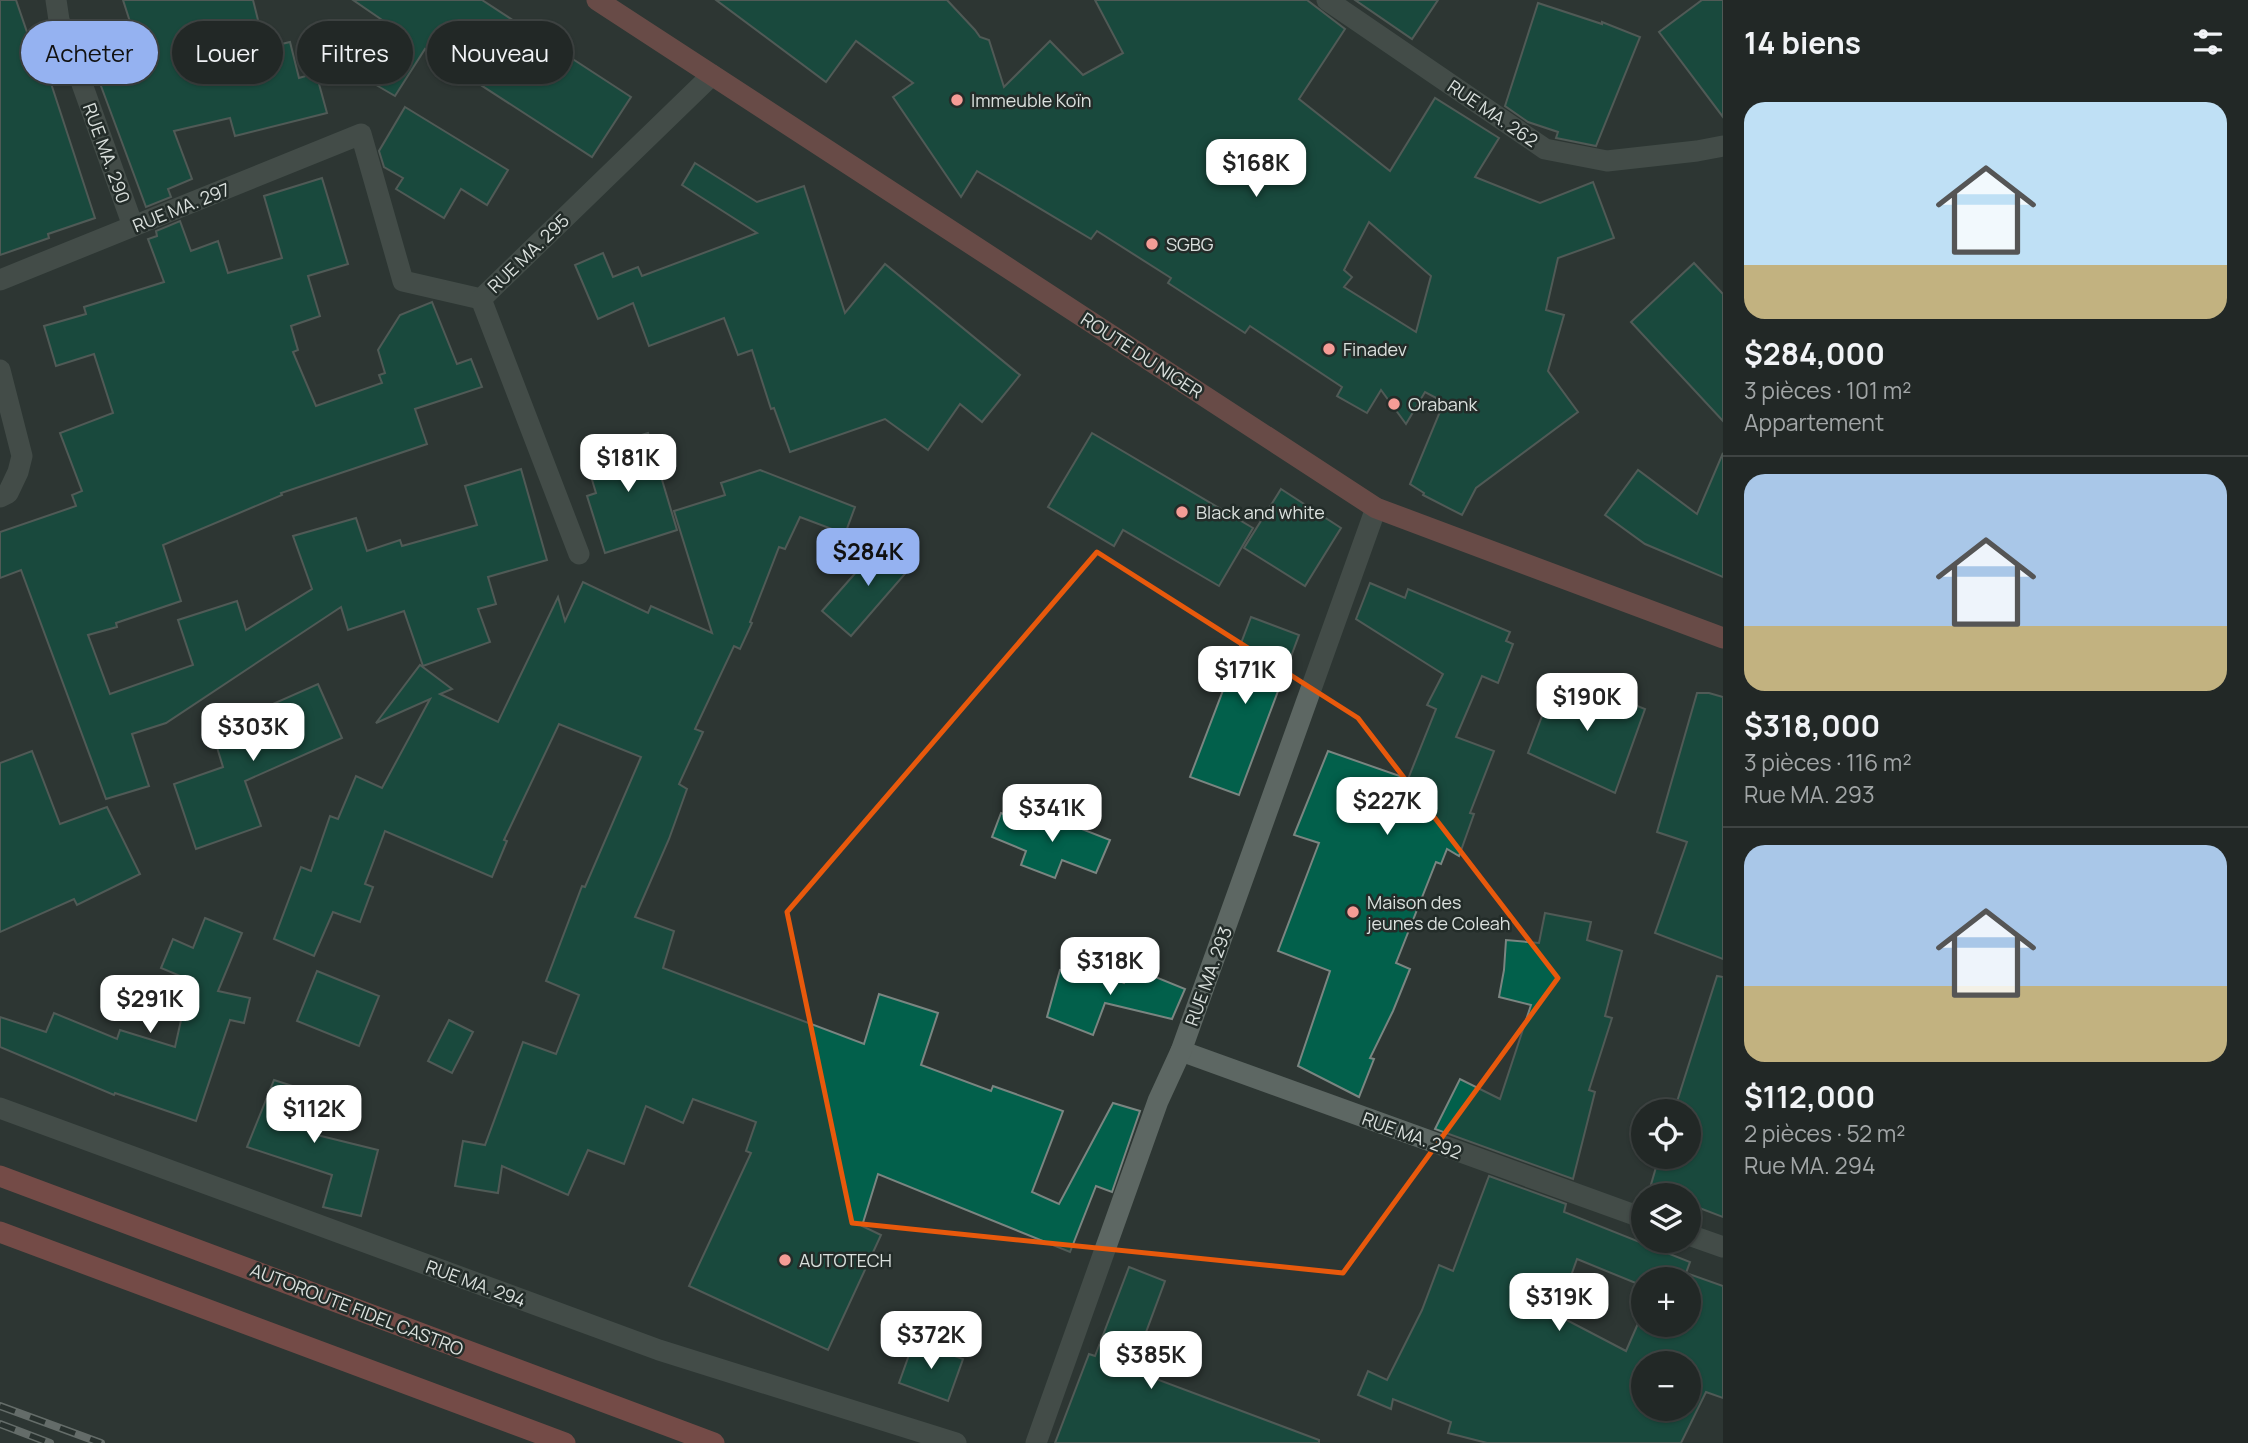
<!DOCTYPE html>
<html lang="fr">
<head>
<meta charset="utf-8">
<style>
	:root { --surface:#222826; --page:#2a302e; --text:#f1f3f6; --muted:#a2a6a7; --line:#3f4443; --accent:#95b2f1 }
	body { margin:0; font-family:Manrope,sans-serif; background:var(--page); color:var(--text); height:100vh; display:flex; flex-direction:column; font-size:26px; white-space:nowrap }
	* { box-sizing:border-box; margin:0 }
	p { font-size:23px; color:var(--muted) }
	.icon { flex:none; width:38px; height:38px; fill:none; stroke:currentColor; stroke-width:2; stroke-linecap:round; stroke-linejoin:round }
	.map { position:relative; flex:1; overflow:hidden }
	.panel { display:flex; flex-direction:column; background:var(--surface); width:525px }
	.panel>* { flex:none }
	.guide { position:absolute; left:21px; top:21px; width:665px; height:63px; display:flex; gap:14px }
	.controls { position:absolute; left:1631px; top:1099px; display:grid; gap:14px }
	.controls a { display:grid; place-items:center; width:70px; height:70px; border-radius:50%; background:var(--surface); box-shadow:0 2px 5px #0004,0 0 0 2px var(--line); font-size:35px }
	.price { position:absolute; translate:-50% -60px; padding:0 16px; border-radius:14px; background:#fff; color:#222; font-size:23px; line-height:46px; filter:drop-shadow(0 2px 4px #0008) }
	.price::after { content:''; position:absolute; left:50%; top:42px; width:21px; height:16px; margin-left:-10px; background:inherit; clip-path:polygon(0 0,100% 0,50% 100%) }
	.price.current { background:var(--accent); color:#111 }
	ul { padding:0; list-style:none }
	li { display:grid; align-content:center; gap:14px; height:371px; padding:0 21px }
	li+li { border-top:2px solid var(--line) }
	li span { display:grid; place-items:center; height:217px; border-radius:21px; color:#555 }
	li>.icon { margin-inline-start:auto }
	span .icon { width:126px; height:126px; fill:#fffc; stroke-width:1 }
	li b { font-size:30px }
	h2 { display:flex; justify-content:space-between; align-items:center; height:84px; padding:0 21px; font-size:30px }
	.pill { padding:0 24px; border-radius:32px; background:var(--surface); box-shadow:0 2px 5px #0004,0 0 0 2px var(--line); font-size:24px; line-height:63px }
	.pill.current { background:var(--accent); color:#111 }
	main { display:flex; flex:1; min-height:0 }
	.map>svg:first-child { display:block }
</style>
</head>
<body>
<main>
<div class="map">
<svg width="1723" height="1443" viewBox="0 0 1723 1443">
	<rect width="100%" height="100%" fill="#2d3633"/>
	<g fill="#02604b" stroke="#7a8581" stroke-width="2" fill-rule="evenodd">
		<polygon points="0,0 16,0 39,67 45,65 95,218 48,234 49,238 0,255"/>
		<polygon points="123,0 253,0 265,48 290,42 299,78 316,73 327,113 235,136 230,118 174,131 192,179 168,189 171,197 146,207 85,43 132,28"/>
		<polygon points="353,0 482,0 631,97 592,157 425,49 395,96 359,75 388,24"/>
		<path d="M 716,0 L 947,0 L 975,30 L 980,37 L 989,40 L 1004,87 L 1050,41 L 1083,75 L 1123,53 L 1095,0 L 1307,0 L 1345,29 L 1299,99 L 1390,171 L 1435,98 L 1499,138 L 1475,177 L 1540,203 L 1593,182 L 1614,238 L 1558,258 L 1546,310 L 1564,315 L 1548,371 L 1578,412 L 1476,488 L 1462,515 L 1423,495 L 1424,493 L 1410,484 L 1444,402 L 1425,392 L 1406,424 L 1381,390 L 1367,413 L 1337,396 L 1342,387 L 1250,326 L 1245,333 L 1168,283 L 1171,278 L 1097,231 L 1091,239 L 977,171 L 961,197 L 893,97 L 913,83 L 856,41 L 826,82 ZM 1369,222 L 1431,276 L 1416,332 L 1344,287 L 1352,277 L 1344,270 Z"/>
		<polygon points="1355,0 1438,0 1412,39"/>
		<polygon points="1702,0 1723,0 1723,117 1659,32"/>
		<polygon points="1538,3 1602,24 1602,22 1640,37 1596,146 1556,138 1558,132 1528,122 1505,106"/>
		<polygon points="405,107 508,170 487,205 461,189 444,218 396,189 403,178 384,167 379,151"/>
		<polygon points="695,163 757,202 804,186 845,313 885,264 1020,375 982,422 960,404 928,450 885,419 790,452 774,408 771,409 752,350 738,355 724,318 649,346 633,303 598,319 575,265 603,253 613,277 638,267 642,276 757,233 682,185"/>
		<polygon points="322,178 348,264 308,276 320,316 291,326 298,350 293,352 316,406 382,383 379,375 385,373 378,350 400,315 432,302 457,364 471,359 482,387 415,409 427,444 281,493 282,495 163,545 181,601 116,623 117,627 88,635 110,694 193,665 178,620 237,601 246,630 312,589 293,536 356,518 367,551 400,540 402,546 477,525 465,486 521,469 547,560 488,577 496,604 478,609 490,642 423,666 404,611 348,630 341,607 166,723 132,734 149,786 106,799 21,570 0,578 0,532 76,506 72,495 82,491 60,433 113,413 94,354 56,366 44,326 86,314 84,307 164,282 148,239 157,236 156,231 180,221 191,251 218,241 228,273 282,258 264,196"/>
		<polygon points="1694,263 1723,294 1723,421 1631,322"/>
		<polygon points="648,433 677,530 605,553 587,496 596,493 584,453"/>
		<polygon points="1092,433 1253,528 1219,586 1123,530 1114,546 1048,507"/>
		<polygon points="1723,453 1723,577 1645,544 1605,515 1638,470 1697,514"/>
		<polygon points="760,470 855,507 845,534 800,517 785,549 779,547 750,622 752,623 740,649 734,646 695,729 703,732 679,784 687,789 669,839 635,917 674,931 663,968 864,1044 879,994 938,1013 921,1065 991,1091 993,1086 1063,1111 1032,1192 1059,1204 1113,1103 1140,1111 1112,1192 1096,1186 1070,1252 878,1174 862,1226 881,1235 828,1350 689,1286 751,1153 746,1151 756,1122 693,1099 683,1123 646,1106 624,1164 588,1150 568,1195 502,1166 498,1193 455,1186 463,1141 485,1145 523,1042 556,1054 579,995 546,981 582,886 585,887 641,757 559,724 504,840 507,841 492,877 385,831 365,884 373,887 360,922 333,912 314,956 274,939 301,867 311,871 330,816 338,819 356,776 382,788 430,699 376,723 420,665 452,689 440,694 498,722 558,597 565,621 583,582 648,613 651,606 712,633 674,511 725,495 721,483"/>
		<polygon points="1281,489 1341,528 1305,586 1244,548"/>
		<polygon points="880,545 917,560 851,636 822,611"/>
		<polygon points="1370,583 1405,598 1408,589 1510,632 1506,641 1513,644 1498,683 1482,676 1456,737 1494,751 1470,813 1474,814 1459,856 1447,849 1441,864 1436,862 1396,963 1410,969 1393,1011 1370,1058 1374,1059 1359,1097 1298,1066 1330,971 1278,951 1319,843 1294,835 1328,751 1408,779 1436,709 1427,705 1443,674 1356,619"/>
		<polygon points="1251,617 1299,635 1239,795 1190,777"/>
		<polygon points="1558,674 1645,709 1615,793 1528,753"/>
		<polygon points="318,684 342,738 245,781 261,826 196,849 174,784 223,767 212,731"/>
		<polygon points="1697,693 1709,693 1723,697 1723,959 1655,933 1687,842 1657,832"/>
		<polygon points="32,751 60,824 107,807 140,874 77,905 74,899 0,932 0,763"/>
		<polygon points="1001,813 1035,827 1041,813 1110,840 1096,873 1062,860 1055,878 1021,865 1026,851 992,837"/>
		<polygon points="1545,913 1591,922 1587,940 1622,951 1605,1016 1612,1018 1589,1090 1595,1092 1573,1179 1435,1129 1460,1079 1500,1099 1531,1005 1499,997 1504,970 1506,940 1539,943"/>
		<polygon points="205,918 242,933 218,991 250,998 244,1023 230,1020 196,1121 115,1093 114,1095 0,1047 0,1017 46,1032 54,1013 117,1039 120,1030 175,1047 190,980 161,968 173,939 193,948"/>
		<polygon points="1086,967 1124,983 1131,967 1185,989 1172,1019 1105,1003 1093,1035 1047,1017 1060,970 1082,977"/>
		<polygon points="317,971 379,996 359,1046 297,1021"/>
		<polygon points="1717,976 1723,977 1723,1217 1689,1204 1689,1195 1668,1195 1650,1188 1659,1157 1689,1157 1689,1111 1674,1111"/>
		<polygon points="449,1020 473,1032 452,1073 428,1061"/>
		<polygon points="274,1080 329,1098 317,1135 378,1150 361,1216 323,1207 332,1175 247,1147"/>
		<path d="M 1489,1176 L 1566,1204 L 1564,1212 L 1690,1262 L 1686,1273 L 1723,1286 L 1723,1398 L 1706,1392 L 1681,1443 L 1487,1443 L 1448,1433 L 1451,1422 L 1393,1399 L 1391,1409 L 1358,1395 L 1368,1371 L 1387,1380 L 1422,1310 L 1439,1265 L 1453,1271 ZM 1577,1259 L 1643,1286 L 1643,1279 L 1689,1279 L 1689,1325 L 1643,1325 L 1643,1312 L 1626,1351 L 1557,1315 ZM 1643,1363 L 1689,1363 L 1689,1409 L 1643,1409 Z"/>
		<polygon points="1129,1267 1165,1281 1132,1370 1319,1440 1319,1443 1055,1443 1089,1354 1095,1356"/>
		<polygon points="914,1341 963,1359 948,1401 899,1383"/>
	</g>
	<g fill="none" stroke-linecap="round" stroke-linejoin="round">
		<g stroke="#5d6763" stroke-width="21">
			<polyline points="56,0 59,20 133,226"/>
			<polyline points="1327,0 1545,149 1607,161 1697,151 1723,146"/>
			<polyline points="0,280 361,134 403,281 481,299 712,75"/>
			<polyline points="481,299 579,554"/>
			<polyline points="0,370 22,456 18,472 8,493 0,497"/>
			<polyline points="1181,1051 1643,1218"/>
			<polyline points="0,1108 659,1350 956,1443"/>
			<polyline points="1689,1235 1723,1247"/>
			<polyline points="1036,1443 1158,1101 1181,1051 1376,508"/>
		</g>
		<polyline stroke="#af6561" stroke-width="21" points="597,0 1376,508 1723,638"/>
		<g stroke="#ca6460" stroke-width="21">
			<polyline points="0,1176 714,1443"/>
			<polyline points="0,1232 565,1443"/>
		</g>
		<g stroke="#a7aeab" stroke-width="8">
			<g id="rail">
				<polyline points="0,1406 101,1443"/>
				<polyline points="0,1424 50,1443"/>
			</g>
		</g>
		<use href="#rail" stroke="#232c29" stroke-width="5" stroke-dasharray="16" stroke-linecap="butt"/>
	</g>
	<path d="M0 0H1723V1443H0ZM 1097,552 L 1358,718 L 1558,978 L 1343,1273 L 852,1223 L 787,912 Z" fill="#2d3633" fill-opacity=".55" fill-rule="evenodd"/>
	<path fill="none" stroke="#e8590c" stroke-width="5" stroke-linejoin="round" d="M 1097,552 L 1358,718 L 1558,978 L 1343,1273 L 852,1223 L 787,912 Z"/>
	<g fill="#f59c96" stroke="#232c29" stroke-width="2.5">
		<circle cx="957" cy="100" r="7"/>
		<circle cx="1152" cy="244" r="7"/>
		<circle cx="1329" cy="349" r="7"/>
		<circle cx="1394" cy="404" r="7"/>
		<circle cx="1182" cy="512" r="7"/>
		<circle cx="1353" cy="912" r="7"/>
		<circle cx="785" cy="1260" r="7"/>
	</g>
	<g text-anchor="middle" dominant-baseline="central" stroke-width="5" stroke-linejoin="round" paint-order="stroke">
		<g font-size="18" fill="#dae0dd" stroke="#232c29" text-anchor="start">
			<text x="971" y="100">Immeuble Koïn</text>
			<text x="1166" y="244">SGBG</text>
			<text x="1343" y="349">Finadev</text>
			<text x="1408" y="404">Orabank</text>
			<text x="1196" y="512">Black and white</text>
			<text x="1367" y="902">Maison des<tspan x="1367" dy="21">jeunes de Coleah</tspan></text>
			<text x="799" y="1260">AUTOTECH</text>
		</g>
		<g font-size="18" fill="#dae0dd" stroke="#232c29">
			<text transform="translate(1493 113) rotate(34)">RUE MA. 262</text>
			<text transform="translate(107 153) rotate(70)">RUE MA. 290</text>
			<text transform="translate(181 207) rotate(-22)">RUE MA. 297</text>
			<text transform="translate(528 253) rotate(-44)">RUE MA. 295</text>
			<text transform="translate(1142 355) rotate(33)">ROUTE DU NIGER</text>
			<text transform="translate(1208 976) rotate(-70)">RUE MA. 293</text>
			<text transform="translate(1412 1135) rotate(20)">RUE MA. 292</text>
			<text transform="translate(476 1283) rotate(20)">RUE MA. 294</text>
			<text transform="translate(357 1309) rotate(21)">AUTOROUTE FIDEL CASTRO</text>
		</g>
	</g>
</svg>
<div class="controls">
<a><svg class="icon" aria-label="locate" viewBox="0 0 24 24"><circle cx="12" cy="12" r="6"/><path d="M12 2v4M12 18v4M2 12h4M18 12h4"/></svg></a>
<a><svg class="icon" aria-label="layers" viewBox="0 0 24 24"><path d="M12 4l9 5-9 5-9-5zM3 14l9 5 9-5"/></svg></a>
<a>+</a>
<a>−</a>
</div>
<b class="price" style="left:1256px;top:199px">$168K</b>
<b class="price" style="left:628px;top:494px">$181K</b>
<b class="price current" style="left:868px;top:588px">$284K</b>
<b class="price" style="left:1245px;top:706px">$171K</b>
<b class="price" style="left:1587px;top:733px">$190K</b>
<b class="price" style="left:253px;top:763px">$303K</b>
<b class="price" style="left:1387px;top:837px">$227K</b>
<b class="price" style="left:1052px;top:844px">$341K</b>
<b class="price" style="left:1110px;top:997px">$318K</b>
<b class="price" style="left:150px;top:1035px">$291K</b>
<b class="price" style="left:314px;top:1145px">$112K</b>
<b class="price" style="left:1559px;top:1333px">$319K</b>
<b class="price" style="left:931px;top:1371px">$372K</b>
<b class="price" style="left:1151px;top:1391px">$385K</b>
<div class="guide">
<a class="pill current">Acheter</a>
<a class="pill">Louer</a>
<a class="pill">Filtres</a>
<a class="pill">Nouveau</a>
</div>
</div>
<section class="panel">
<h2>14 biens<svg class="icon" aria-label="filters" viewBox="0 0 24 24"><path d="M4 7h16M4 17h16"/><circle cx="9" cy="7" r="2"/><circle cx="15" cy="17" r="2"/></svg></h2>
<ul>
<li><span style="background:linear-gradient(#bfe0f5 75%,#c2b280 0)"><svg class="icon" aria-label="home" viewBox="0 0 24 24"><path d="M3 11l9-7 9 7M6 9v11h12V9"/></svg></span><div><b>$284,000</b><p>3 pièces · 101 m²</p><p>Appartement</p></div></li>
<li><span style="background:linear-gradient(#a9c7e8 70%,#c2b280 0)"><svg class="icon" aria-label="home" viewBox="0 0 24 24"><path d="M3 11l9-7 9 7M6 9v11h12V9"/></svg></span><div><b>$318,000</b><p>3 pièces · 116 m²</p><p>Rue MA. 293</p></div></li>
<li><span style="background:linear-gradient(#a9c7e8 65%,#c2b280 0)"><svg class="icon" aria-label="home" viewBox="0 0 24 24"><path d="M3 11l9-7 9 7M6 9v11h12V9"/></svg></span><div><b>$112,000</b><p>2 pièces · 52 m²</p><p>Rue MA. 294</p></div></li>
</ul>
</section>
</main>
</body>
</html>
